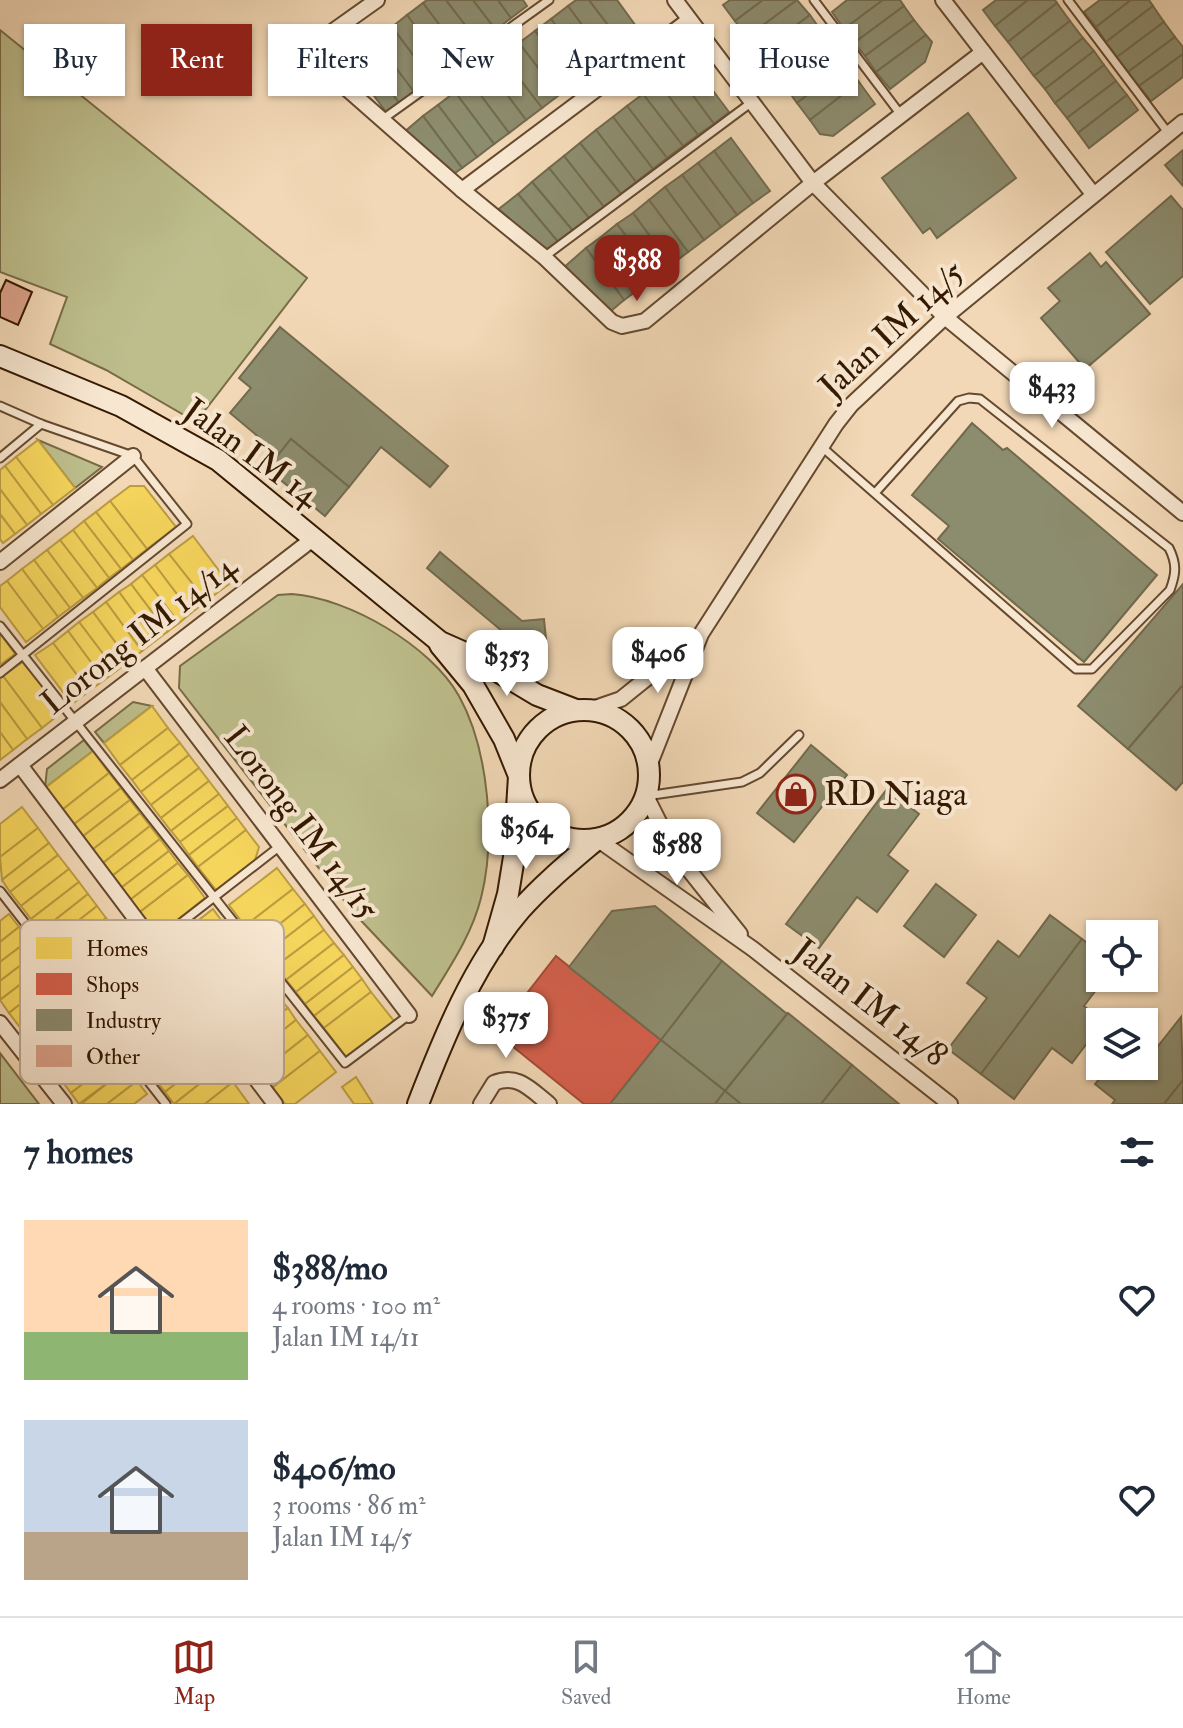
<!DOCTYPE html>
<html lang="en">
<head>
<meta charset="utf-8">
<style>
	:root { --surface:#fff; --page:#f2f2f3; --text:#1f2937; --muted:#747a83; --line:#e0e1e3; --accent:#8f2418 }
	body { margin:0; font-family:"IM FELL Double Pica",serif; background:var(--page); color:var(--text); height:100vh; display:flex; flex-direction:column; font-size:30px; white-space:nowrap }
	* { box-sizing:border-box; margin:0 }
	p { font-size:26px; color:var(--muted) }
	.icon { flex:none; width:44px; height:44px; fill:none; stroke:currentColor; stroke-width:2; stroke-linecap:round; stroke-linejoin:round }
	.map { position:relative; height:1104px; overflow:hidden }
	.details { display:flex; flex-direction:column; background:var(--surface); flex:1 }
	.details>* { flex:none }
	.guide { position:absolute; left:24px; top:24px; width:1136px; height:72px; display:flex; gap:16px }
	.tools { position:absolute; left:1086px; top:920px; display:grid; gap:16px }
	.tools a { display:grid; place-items:center; width:72px; height:72px; border-radius:0px; background:var(--surface); box-shadow:0 2px 6px #0004; font-size:40px }
	.price { position:absolute; translate:-50% -68px; padding:0 18px; border-radius:16px; background:#fff; color:#222; font-size:26px; line-height:52px; filter:drop-shadow(0 2px 4px #0008) }
	.price::after { content:''; position:absolute; left:50%; top:48px; width:24px; height:18px; margin-left:-12px; background:inherit; clip-path:polygon(0 0,100% 0,50% 100%) }
	.price.on { background:var(--accent); color:#fff }
	ul { padding:0; list-style:none }
	li { display:flex; align-items:center; gap:24px; height:200px; padding:0 24px }
	li span { display:grid; place-items:center; flex:none; width:224px; height:160px; border-radius:0px; color:#555 }
	li>.icon { margin-inline-start:auto }
	span .icon { width:96px; height:96px; fill:#fffc; stroke-width:1 }
	li b { font-size:34px }
	h2 { display:flex; justify-content:space-between; align-items:center; height:96px; padding:0 24px; font-size:34px }
	.tag { padding:0 28px; border-radius:0px; background:var(--surface); box-shadow:0 2px 6px #0004; font-size:28px; line-height:72px }
	.tag.on { background:var(--accent); color:#fff }
	.menu { display:flex; justify-content:space-around; align-items:center; height:112px; border-top:2px solid var(--line); background:var(--surface); font-size:22px; color:var(--muted) }
	.menu a { display:grid; justify-items:center; gap:4px }
	.menu .on { color:var(--accent) }
	.map>svg:first-child { display:block }
</style>
</head>
<body>
<div class="map">
<svg width="1183" height="1104" viewBox="0 0 1183 1104">
	<rect width="100%" height="100%" fill="#f2d8b6"/>
	<filter id="stains"><feTurbulence type="fractalNoise" baseFrequency=".0025" numOctaves="4"/><feColorMatrix values="0 0 0 0 .2 0 0 0 0 .09 0 0 0 0 .02 0 0 0 .5 -.17"/></filter>
	<radialGradient id="worn" r=".72"><stop offset=".6" stop-color="#630" stop-opacity="0"/><stop offset="1" stop-color="#630" stop-opacity=".3"/></radialGradient>
	<g fill="#bdbe8c" stroke="#786c46" stroke-width="2">
		<polygon points="0,30 307,278 196,422 106,370 50,344 67,297 0,272"/>
		<polygon points="38,440 102,467 75,488"/>
		<path d="M 292,594 C 349,598 431,646 459,696 C 489,750 496,839 481,898 C 472,934 451,965 432,996 L 353,912 L 179,688 L 180,666 L 278,595 Z"/>
		<polygon points="133,702 152,706 104,743 95,732"/>
		<polygon points="84,740 93,751 45,788 47,769"/>
		<polygon points="0,1053 39,1104 0,1104"/>
	</g>
	<g fill="#f6d55c" stroke="#bc9d40" stroke-width="2">
		<polygon points="38,440 75,488 53,505 16,457"/>
		<polygon points="16,457 53,505 41,514 5,466"/>
		<polygon points="5,466 41,514 27,525 0,489 0,470"/>
		<polygon points="130,486 144,486 176,527 147,549 110,501"/>
		<polygon points="0,489 27,525 15,534 0,514"/>
		<polygon points="110,501 147,549 133,560 96,512"/>
		<polygon points="96,512 133,560 121,569 84,521"/>
		<polygon points="0,514 15,534 3,543 0,539"/>
		<polygon points="84,521 121,569 109,578 73,530"/>
		<polygon points="73,530 109,578 97,588 60,540"/>
		<polygon points="193,536 229,584 206,601 169,554"/>
		<polygon points="60,540 97,588 83,598 47,550"/>
		<polygon points="47,550 83,598 70,608 34,560"/>
		<polygon points="169,554 206,601 191,613 155,565"/>
		<polygon points="34,560 70,608 58,617 22,569"/>
		<polygon points="155,565 191,613 179,623 142,575"/>
		<polygon points="22,569 58,617 43,629 7,581"/>
		<polygon points="142,575 179,623 167,632 131,584"/>
		<polygon points="7,581 43,629 26,642 0,607 0,586"/>
		<polygon points="131,584 167,632 155,641 119,592"/>
		<polygon points="119,592 155,641 142,651 106,602"/>
		<polygon points="106,602 142,651 129,661 93,612"/>
		<polygon points="93,612 129,661 116,671 79,622"/>
		<polygon points="79,622 116,671 104,680 68,631"/>
		<polygon points="68,631 104,680 89,691 53,643"/>
		<polygon points="0,633 15,654 0,665"/>
		<polygon points="53,643 89,691 72,704 35,655"/>
		<polygon points="24,661 62,712 42,728 3,676"/>
		<polygon points="3,676 42,728 27,739 0,702 0,679"/>
		<polygon points="0,702 27,739 13,750 0,732"/>
		<polygon points="152,706 168,728 120,765 104,743"/>
		<polygon points="168,728 180,743 132,780 120,765"/>
		<polygon points="0,732 13,750 0,760"/>
		<polygon points="180,743 189,755 141,792 132,780"/>
		<polygon points="93,751 109,773 62,810 45,788"/>
		<polygon points="189,755 199,768 151,805 141,792"/>
		<polygon points="199,768 209,781 161,818 151,805"/>
		<polygon points="109,773 121,788 73,825 62,810"/>
		<polygon points="209,781 219,794 171,831 161,818"/>
		<polygon points="121,788 130,800 82,837 73,825"/>
		<polygon points="219,794 228,806 180,842 171,831"/>
		<polygon points="130,800 140,813 92,850 82,837"/>
		<polygon points="228,806 237,818 189,855 180,842"/>
		<polygon points="22,807 38,828 0,857 0,824"/>
		<polygon points="140,813 150,826 103,863 92,850"/>
		<polygon points="237,818 246,830 198,867 189,855"/>
		<polygon points="150,826 160,839 112,876 103,863"/>
		<polygon points="38,828 49,843 2,880 0,857"/>
		<polygon points="246,830 259,847 255,860 216,890 198,867"/>
		<polygon points="160,839 169,851 121,888 112,876"/>
		<polygon points="49,843 58,855 10,892 2,880"/>
		<polygon points="169,851 178,863 130,900 121,888"/>
		<polygon points="58,855 69,869 21,906 10,892"/>
		<polygon points="178,863 188,875 140,912 130,900"/>
		<polygon points="277,868 293,889 245,926 229,905"/>
		<polygon points="69,869 79,882 31,919 21,906"/>
		<polygon points="188,875 205,898 167,928 153,929 140,912"/>
		<polygon points="79,882 88,894 41,931 31,919"/>
		<polygon points="293,889 305,904 257,942 245,926"/>
		<polygon points="88,894 97,906 50,943 41,931"/>
		<polygon points="305,904 314,916 266,953 257,942"/>
		<polygon points="97,906 106,918 59,955 50,943"/>
		<polygon points="213,909 230,932 183,969 169,952 174,939"/>
		<polygon points="9,914 19,927 0,942 0,921"/>
		<polygon points="314,916 324,930 276,966 266,953"/>
		<polygon points="106,918 116,931 68,968 59,955"/>
		<polygon points="19,927 29,940 0,962 0,942"/>
		<polygon points="324,930 334,943 286,980 276,966"/>
		<polygon points="29,940 38,952 0,981 0,962"/>
		<polygon points="334,943 344,955 296,992 286,980"/>
		<polygon points="38,952 47,964 0,1000 0,981"/>
		<polygon points="344,955 353,967 305,1004 296,992"/>
		<polygon points="47,964 56,976 9,1013 0,1000"/>
		<polygon points="353,967 362,979 314,1016 305,1004"/>
		<polygon points="56,976 74,999 35,1030 22,1030 9,1013"/>
		<polygon points="362,979 371,992 324,1028 314,1016"/>
		<polygon points="371,992 394,1021 347,1058 324,1028"/>
		<polygon points="277,995 288,1008 240,1045 230,1032"/>
		<polygon points="288,1008 296,1020 249,1057 240,1045"/>
		<polygon points="296,1020 308,1035 261,1072 249,1057"/>
		<polygon points="308,1035 320,1051 272,1088 261,1072"/>
		<polygon points="202,1042 212,1055 165,1092 154,1079"/>
		<polygon points="109,1044 119,1056 71,1093 62,1081"/>
		<polygon points="320,1051 336,1072 295,1104 285,1104 272,1088"/>
		<polygon points="212,1055 221,1067 174,1104 165,1092"/>
		<polygon points="119,1056 127,1068 79,1104 71,1093"/>
		<polygon points="221,1067 233,1082 205,1104 174,1104"/>
		<polygon points="127,1068 137,1081 107,1104 81,1104"/>
		<polygon points="356,1077 373,1104 354,1104 342,1087"/>
		<polygon points="137,1081 147,1094 134,1104 107,1104"/>
		<polygon points="233,1082 249,1104 205,1104"/>
	</g>
	<polygon fill="#d6604d" stroke="#a54b36" stroke-width="2" points="556,956 661,1040 610,1104 584,1104 496,1033"/>
	<g fill="#8c8c6e" stroke="#726a4d" stroke-width="2">
		<polygon points="427,0 446,0 479,43 462,55 423,3"/>
		<polygon points="446,0 473,0 496,30 479,43"/>
		<polygon points="473,0 498,0 511,18 496,30"/>
		<polygon points="498,0 523,0 527,6 511,18"/>
		<polygon points="576,0 589,0 624,46 607,59 568,6"/>
		<polygon points="589,0 617,0 641,33 624,46"/>
		<polygon points="730,0 763,0 735,21 723,5"/>
		<polygon points="763,0 797,0 747,37 735,21"/>
		<polygon points="797,0 810,15 759,53 747,37"/>
		<polygon points="847,0 883,0 844,29 832,12"/>
		<polygon points="883,0 900,0 904,6 854,43 844,29"/>
		<polygon points="996,0 1028,0 995,26 983,10"/>
		<polygon points="1028,0 1055,0 1057,3 1008,42 995,26"/>
		<polygon points="1100,0 1131,0 1096,27 1084,12"/>
		<polygon points="1131,0 1149,0 1153,6 1106,42 1096,27"/>
		<polygon points="423,3 462,55 446,68 407,15"/>
		<polygon points="1057,3 1070,21 1021,59 1008,42"/>
		<polygon points="568,6 607,59 590,71 551,19"/>
		<polygon points="904,6 914,20 865,56 854,43"/>
		<polygon points="1153,6 1164,22 1117,57 1106,42"/>
		<polygon points="407,15 446,68 431,79 392,27"/>
		<polygon points="810,15 822,32 772,70 759,53"/>
		<polygon points="551,19 590,71 574,83 535,31"/>
		<polygon points="914,20 926,35 876,72 865,56"/>
		<polygon points="1070,21 1083,38 1034,76 1021,59"/>
		<polygon points="1164,22 1175,37 1128,72 1117,57"/>
		<polygon points="392,27 431,79 414,92 375,40"/>
		<polygon points="535,31 574,83 559,95 519,43"/>
		<polygon points="822,32 834,48 785,86 772,70"/>
		<polygon points="926,35 932,42 925,62 890,89 876,72"/>
		<polygon points="1175,37 1183,47 1183,54 1139,86 1128,72"/>
		<polygon points="1083,38 1094,51 1045,89 1034,76"/>
		<polygon points="375,40 414,92 399,103 360,51"/>
		<polygon points="519,43 559,95 542,108 502,56"/>
		<polygon points="834,48 847,65 797,103 785,86"/>
		<polygon points="360,51 399,103 386,112 348,60"/>
		<polygon points="1094,51 1104,65 1055,103 1045,89"/>
		<polygon points="1183,54 1183,77 1151,101 1139,86"/>
		<polygon points="502,56 542,108 526,120 487,68"/>
		<polygon points="847,65 859,82 810,120 797,103"/>
		<polygon points="1104,65 1116,81 1067,118 1055,103"/>
		<polygon points="487,68 526,120 509,133 470,81"/>
		<polygon points="696,68 729,112 714,124 674,70"/>
		<polygon points="674,70 714,124 698,135 658,82"/>
		<polygon points="470,81 509,133 494,144 455,92"/>
		<polygon points="1116,81 1127,95 1078,133 1067,118"/>
		<polygon points="658,82 698,135 683,146 643,94"/>
		<polygon points="859,82 875,104 833,136 820,134 810,120"/>
		<polygon points="455,92 494,144 477,157 438,105"/>
		<polygon points="643,94 683,146 667,158 627,106"/>
		<polygon points="1127,95 1138,110 1089,148 1078,133"/>
		<polygon points="438,105 477,157 462,168 423,116"/>
		<polygon points="627,106 667,158 653,169 613,117"/>
		<polygon points="968,113 1016,178 937,238 930,228 923,233 882,178"/>
		<polygon points="423,116 462,168 451,176 403,133"/>
		<polygon points="613,117 653,169 636,182 596,130"/>
		<polygon points="596,130 636,182 621,194 580,143"/>
		<polygon points="731,138 770,191 753,203 714,151"/>
		<polygon points="580,143 621,194 604,207 564,156"/>
		<polygon points="1183,150 1183,186 1165,165"/>
		<polygon points="714,151 753,203 737,215 698,163"/>
		<polygon points="564,156 604,207 589,218 549,168"/>
		<polygon points="698,163 737,215 721,227 682,175"/>
		<polygon points="549,168 589,218 573,231 532,182"/>
		<polygon points="682,175 721,227 704,240 665,187"/>
		<polygon points="532,182 573,231 559,243 518,194"/>
		<polygon points="665,187 704,240 688,252 649,200"/>
		<polygon points="518,194 559,243 545,254 496,211"/>
		<polygon points="1171,196 1183,210 1183,276 1150,304 1106,252"/>
		<polygon points="649,200 688,252 671,265 633,213"/>
		<polygon points="633,213 671,265 656,276 617,224"/>
		<polygon points="617,224 656,276 639,289 601,237"/>
		<polygon points="601,237 639,289 624,300 586,248"/>
		<polygon points="586,248 624,300 611,311 562,269"/>
		<polygon points="1090,253 1101,267 1106,262 1150,314 1085,369 1041,318 1060,301 1048,288"/>
		<polygon points="280,327 448,466 430,487 381,447 349,487 291,439 279,454 230,413 251,388 239,378"/>
		<polygon points="972,423 1003,450 1007,448 1157,575 1084,662 938,539 949,526 912,495"/>
		<polygon points="291,439 349,487 325,516 267,469"/>
		<polygon points="440,552 522,621 544,619 546,639 515,642 427,568"/>
		<polygon points="1183,584 1183,685 1128,749 1078,706"/>
		<polygon points="1183,685 1183,782 1176,790 1128,749"/>
		<polygon points="811,745 847,775 794,842 757,813"/>
		<polygon points="887,789 919,814 888,855 908,871 877,912 857,897 819,948 786,924"/>
		<polygon points="936,884 976,915 944,957 904,926"/>
		<polygon points="655,906 722,961 661,1040 569,967 612,911"/>
		<polygon points="1050,915 1082,939 981,1074 948,1049 987,998 967,983 998,941 1019,957"/>
		<polygon points="1082,939 1100,953 1100,978 1105,978 1084,1006 1104,1022 1100,1022 1100,1026 1072,1063 1052,1048 1014,1099 981,1074"/>
		<polygon points="722,961 787,1014 725,1091 661,1040"/>
		<polygon points="788,1013 852,1065 821,1104 741,1104 725,1091"/>
		<polygon points="1181,1017 1183,1080 1164,1104 1112,1104 1115,1100 1095,1084 1110,1066 1144,1066 1144,1058 1147,1060"/>
		<polygon points="661,1040 725,1091 715,1104 610,1104"/>
		<polygon points="852,1065 899,1104 821,1104"/>
		<polygon points="1183,1080 1183,1104 1164,1104"/>
		<polygon points="725,1091 741,1104 715,1104"/>
	</g>
	<polygon fill="#dca28b" stroke="#341900" stroke-width="2" points="6,280 32,292 18,325 0,317 0,293"/>
	<g fill="none" stroke-linecap="round" stroke-linejoin="round">
		<g stroke="#64492e" stroke-width="11">
			<g id="lane">
				<polyline points="814,0 901,115"/>
				<polyline points="1068,0 1169,134"/>
				<polyline points="383,119 549,0"/>
				<polyline points="544,257 752,102"/>
				<polyline points="0,406 41,424 133,456 187,524 0,673"/>
				<path d="M 822,447 L 840,463 L 1069,663 L 1076,669 L 1092,669 L 1170,590 C 1176,574 1177,564 1169,548 L 980,399 L 969,398 L 958,401 L 875,493"/>
				<polyline points="0,458 41,424"/>
				<polyline points="0,626 345,1063 409,1015"/>
				<polyline points="646,796 742,782 760,773 799,735"/>
				<polyline points="0,891 166,1104"/>
				<polyline points="20,1048 280,846"/>
			</g>
		</g>
		<g stroke="#64492e" stroke-width="18">
			<g id="street">
				<polyline points="377,0 322,39 316,53 320,65 462,190 544,257 612,322 622,326 645,321 813,183 983,52"/>
				<polyline points="675,0 813,183 945,317 1183,513"/>
				<polyline points="943,0 1093,194"/>
				<polyline points="462,190 689,20"/>
				<polyline points="0,562 133,456"/>
				<polyline points="145,668 409,1015"/>
				<polyline points="589,710 621,699 698,637"/>
				<polyline points="20,765 275,1104"/>
				<polyline points="649,766 701,634 836,424 851,405 945,317 1183,122"/>
				<polyline points="0,780 314,538"/>
				<polyline points="646,796 673,850 740,934"/>
				<polyline points="597,839 753,949 950,1104"/>
				<polyline points="0,1023 64,1104"/>
				<path d="M 481,1104 L 494,1083 C 518,1073 531,1090 549,1104"/>
			</g>
		</g>
		<g stroke="#341900" stroke-width="24">
			<g id="secondary">
				<polyline points="0,356 121,406 218,460 440,642 474,657 537,695 576,710"/>
				<polyline points="440,642 440,645 473,685 504,739 519,776 514,857 508,894 493,947"/>
				<circle cx="584" cy="775" r="65"/>
				<path d="M 418,1104 C 444,1037 473,965 520,910 C 543,884 570,862 597,839"/>
			</g>
		</g>
		<use href="#lane" stroke="#f7e6d0" stroke-width="7"/>
		<use href="#street" stroke="#f7e6d0" stroke-width="14"/>
		<use href="#secondary" stroke="#f7e6d0" stroke-width="20"/>
	</g>
	<defs>
		<g id="shop-ring" transform="scale(2)"><circle r="9.5" fill="#f7e6d0" stroke="#8f2418" stroke-width="1.5"/><path d="M-5-2.5h2.3a2.7 3.5 0 0 1 5.4 0H5L5.5 6h-11ZM-1.5-2.5h3a1.5 2.3 0 0 0-3 0Z" fill="#8f2418"/></g>
	</defs>
	<g fill-rule="evenodd">
		<use href="#shop-ring" x="796" y="794"/>
	</g>
	<g text-anchor="middle" dominant-baseline="central" stroke-width="8" stroke-linejoin="round" paint-order="stroke">
		<g font-size="34" fill="#341900" stroke="#f7e6d0">
			<text transform="translate(892 330) rotate(-43)">Jalan IM 14/5</text>
			<text transform="translate(251 453) rotate(36)">Jalan IM 14</text>
			<text transform="translate(139 635) rotate(-38)">Lorong IM 14/14</text>
			<text transform="translate(301 823) rotate(53)">Lorong IM 14/15</text>
			<text transform="translate(870 1003) rotate(38)">Jalan IM 14/8</text>
		</g>
		<g font-size="34" fill="#341900" stroke="#f7e6d0" text-anchor="start">
			<text x="824" y="794">RD Niaga</text>
		</g>
	</g>
	<rect x="20" y="920" width="264" height="164" rx="12" fill="#f7e6d0" stroke="#bca892" stroke-width="2"/>
	<rect x="36" y="937" width="36" height="22" fill="#f6d55c"/>
	<rect x="36" y="973" width="36" height="22" fill="#d6604d"/>
	<rect x="36" y="1009" width="36" height="22" fill="#8c8c6e"/>
	<rect x="36" y="1045" width="36" height="22" fill="#dca28b"/>
	<g font-size="22" fill="#341900">
		<text x="86" y="956">Homes</text>
		<text x="86" y="992">Shops</text>
		<text x="86" y="1028">Industry</text>
		<text x="86" y="1064">Other</text>
	</g>
	<rect width="100%" height="100%" filter="url(#stains)"/>
	<rect width="100%" height="100%" fill="url(#worn)"/>
</svg>
<div class="tools">
<a><svg class="icon" aria-label="locate" viewBox="0 0 24 24"><circle cx="12" cy="12" r="6"/><path d="M12 2v4M12 18v4M2 12h4M18 12h4"/></svg></a>
<a><svg class="icon" aria-label="layers" viewBox="0 0 24 24"><path d="M12 4l9 5-9 5-9-5zM3 14l9 5 9-5"/></svg></a>
</div>
<b class="price on" style="left:637px;top:303px">$388</b>
<b class="price" style="left:1052px;top:430px">$433</b>
<b class="price" style="left:658px;top:695px">$406</b>
<b class="price" style="left:507px;top:698px">$353</b>
<b class="price" style="left:526px;top:871px">$364</b>
<b class="price" style="left:677px;top:887px">$588</b>
<b class="price" style="left:506px;top:1060px">$375</b>
<div class="guide">
<a class="tag">Buy</a>
<a class="tag on">Rent</a>
<a class="tag">Filters</a>
<a class="tag">New</a>
<a class="tag">Apartment</a>
<a class="tag">House</a>
</div>
</div>
<section class="details">
<h2>7 homes<svg class="icon" aria-label="filters" viewBox="0 0 24 24"><path d="M4 7h16M4 17h16"/><circle cx="9" cy="7" r="2"/><circle cx="15" cy="17" r="2"/></svg></h2>
<ul>
<li><span style="background:linear-gradient(#ffd9b3 70%,#8fb573 0)"><svg class="icon" aria-label="home" viewBox="0 0 24 24"><path d="M3 11l9-7 9 7M6 9v11h12V9"/></svg></span><div><b>$388/mo</b><p>4 rooms · 100 m²</p><p>Jalan IM 14/11</p></div><svg class="icon" aria-label="heart" viewBox="0 0 24 24"><path d="M12 20l-8-8c-3-5 5-10 8-4 3-6 11-1 8 4z"/></svg></li>
<li><span style="background:linear-gradient(#c9d6e8 70%,#b9a48a 0)"><svg class="icon" aria-label="home" viewBox="0 0 24 24"><path d="M3 11l9-7 9 7M6 9v11h12V9"/></svg></span><div><b>$406/mo</b><p>3 rooms · 86 m²</p><p>Jalan IM 14/5</p></div><svg class="icon" aria-label="heart" viewBox="0 0 24 24"><path d="M12 20l-8-8c-3-5 5-10 8-4 3-6 11-1 8 4z"/></svg></li>
</ul>
</section>
<nav class="menu">
<a class="on"><svg class="icon" aria-label="map" viewBox="0 0 24 24"><path d="M3 6l6-2 6 2 6-2v14l-6 2-6-2-6 2zM9 4v14M15 6v14"/></svg>Map</a>
<a><svg class="icon" aria-label="saved" viewBox="0 0 24 24"><path d="M7 4h10v16l-5-4-5 4z"/></svg>Saved</a>
<a><svg class="icon" aria-label="home" viewBox="0 0 24 24"><path d="M3 11l9-7 9 7M6 9v11h12V9"/></svg>Home</a>
</nav>
</body>
</html>
